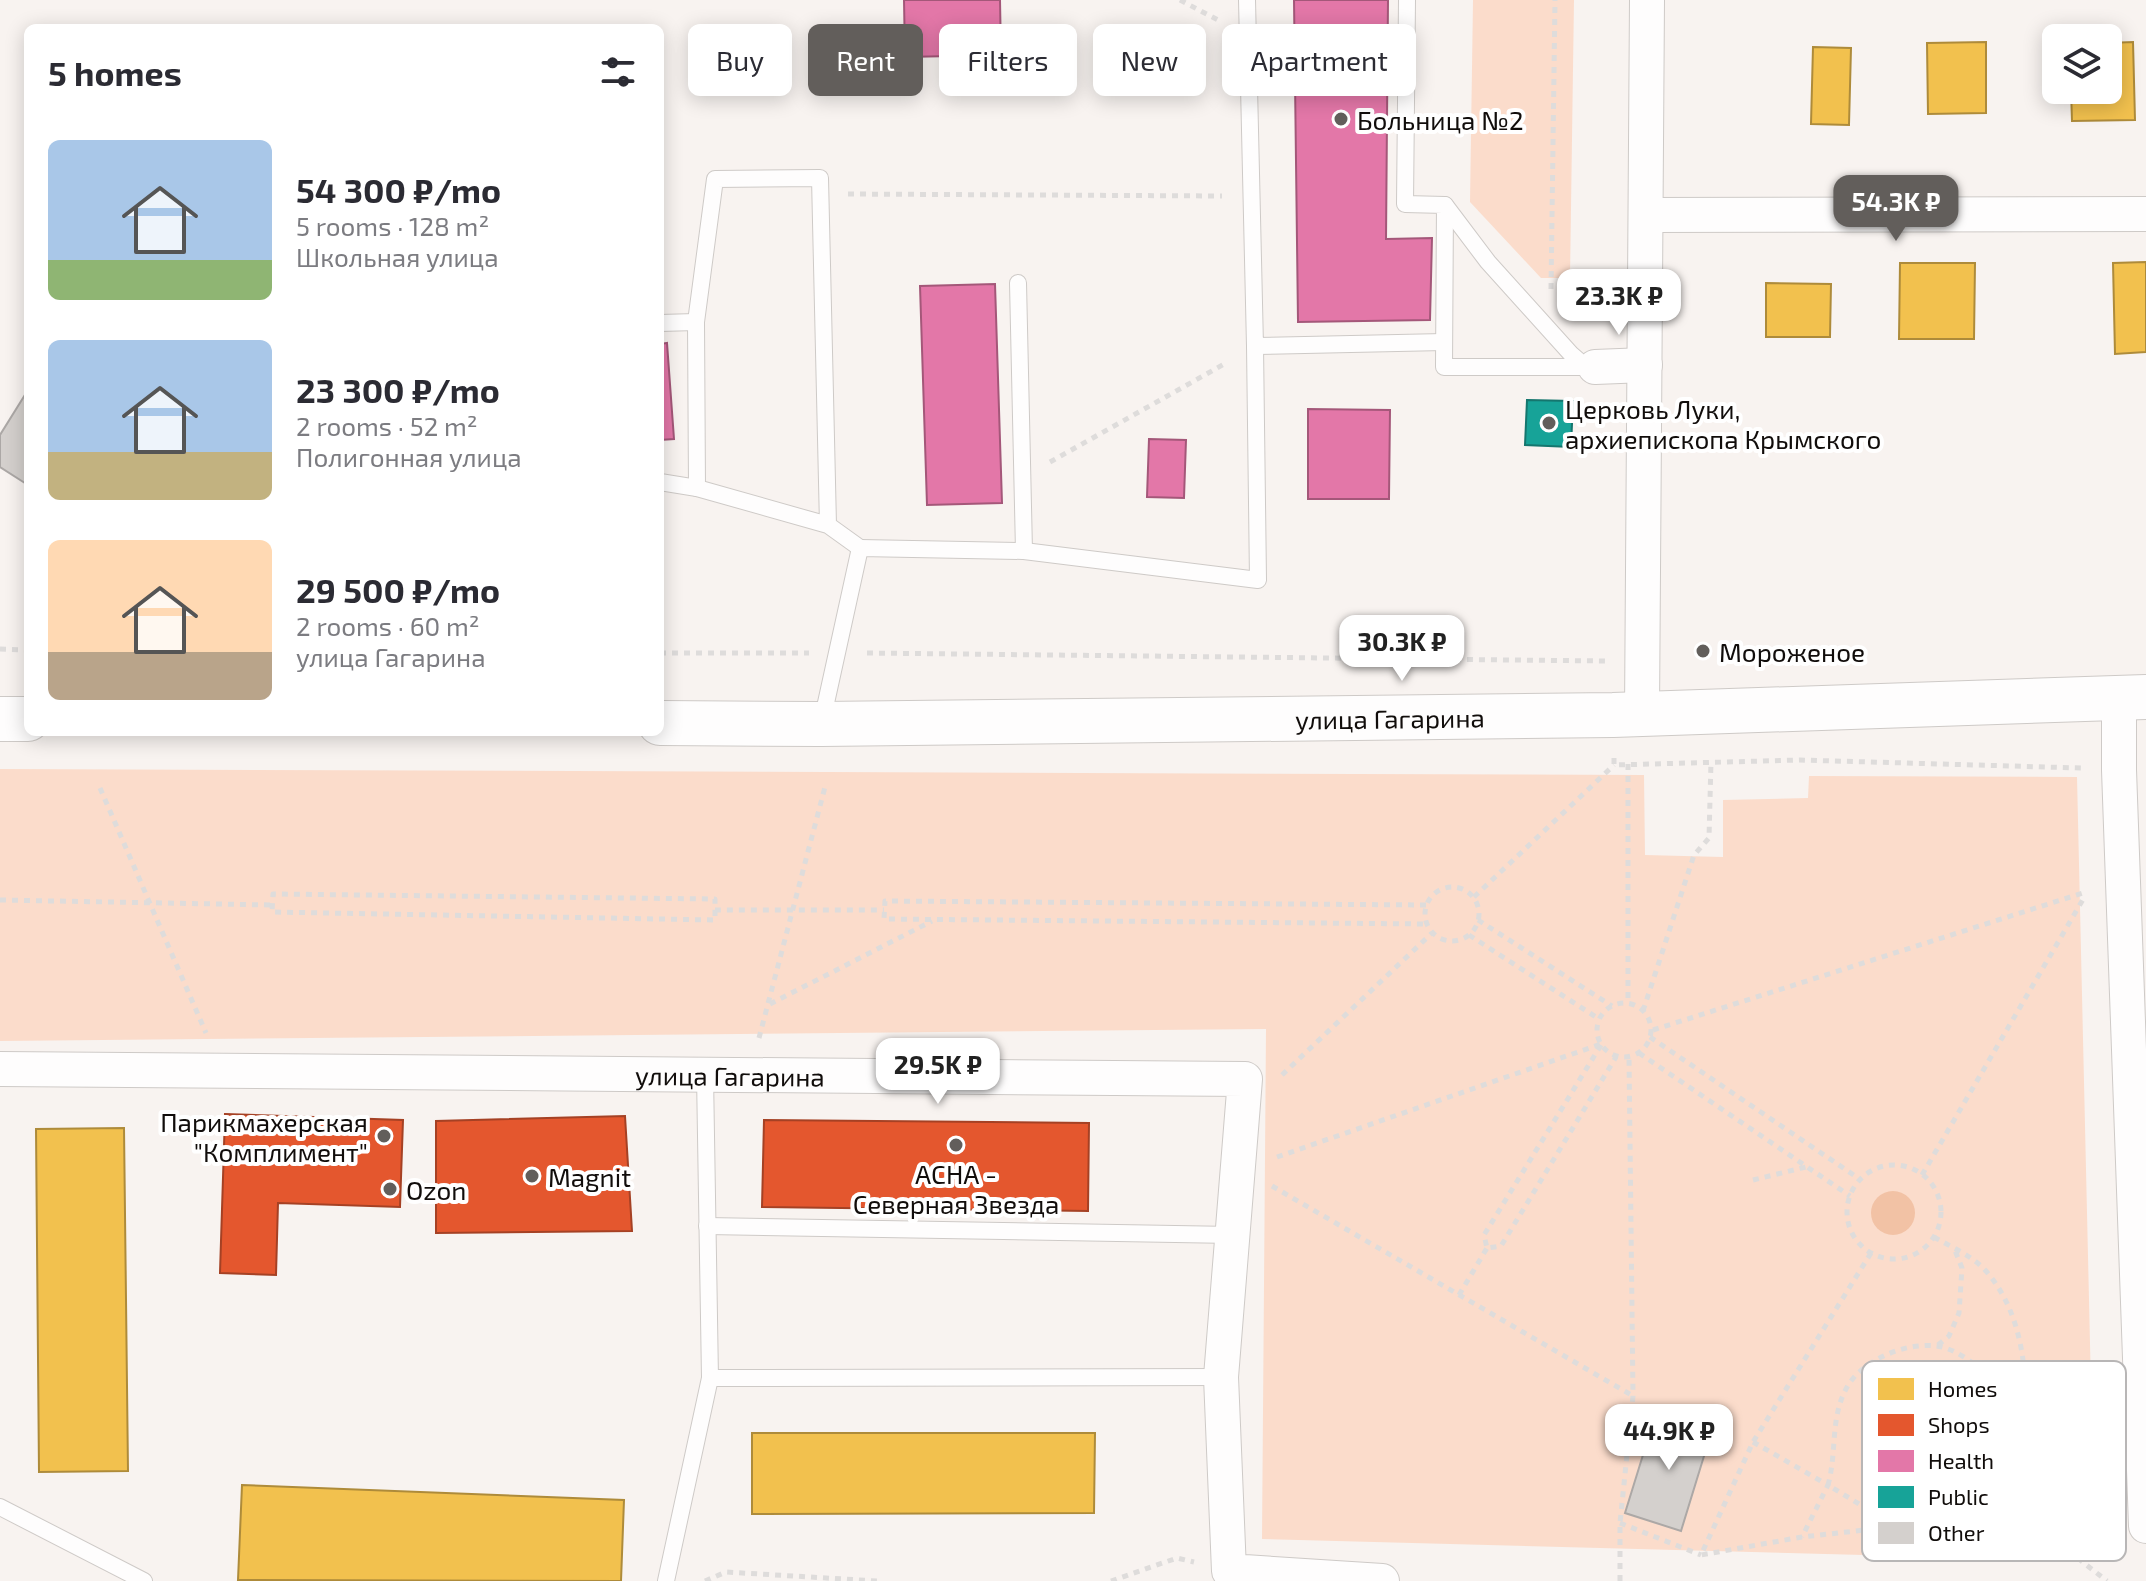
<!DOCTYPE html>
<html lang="en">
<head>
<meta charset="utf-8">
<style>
	:root { --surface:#fff; --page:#f7f7f7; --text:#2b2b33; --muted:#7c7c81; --accent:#625e5b }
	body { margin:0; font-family:"Exo 2",sans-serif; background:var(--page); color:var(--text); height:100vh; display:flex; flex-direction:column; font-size:30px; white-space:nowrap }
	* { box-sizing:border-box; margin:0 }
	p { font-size:26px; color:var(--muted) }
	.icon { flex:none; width:44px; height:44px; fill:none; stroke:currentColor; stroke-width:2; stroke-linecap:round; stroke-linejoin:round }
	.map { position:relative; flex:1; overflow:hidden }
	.details { position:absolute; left:24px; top:24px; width:640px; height:712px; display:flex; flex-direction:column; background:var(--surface); border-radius:12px; box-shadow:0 4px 20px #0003 }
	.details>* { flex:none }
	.hud { position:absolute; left:688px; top:24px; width:760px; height:72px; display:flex; gap:16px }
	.tools { position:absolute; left:2042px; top:24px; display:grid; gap:16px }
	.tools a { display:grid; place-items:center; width:80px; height:80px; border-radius:12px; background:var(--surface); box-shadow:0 4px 20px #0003; font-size:40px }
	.price { position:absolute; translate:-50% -68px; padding:0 18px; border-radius:16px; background:#fff; color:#222; font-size:26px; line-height:52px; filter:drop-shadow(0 2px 4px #0008) }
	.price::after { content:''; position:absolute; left:50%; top:48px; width:24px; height:18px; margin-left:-12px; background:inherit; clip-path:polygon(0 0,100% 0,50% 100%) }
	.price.active { background:var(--accent); color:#fff }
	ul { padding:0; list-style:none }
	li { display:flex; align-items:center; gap:24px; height:200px; padding:0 24px }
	li span { display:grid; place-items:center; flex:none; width:224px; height:160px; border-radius:12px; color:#555 }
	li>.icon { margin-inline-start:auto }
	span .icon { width:96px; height:96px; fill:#fffc; stroke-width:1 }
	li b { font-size:34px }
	h2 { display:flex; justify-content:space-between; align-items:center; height:96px; padding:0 24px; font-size:34px }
	.pill { padding:0 28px; border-radius:12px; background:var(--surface); box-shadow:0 4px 20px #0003; font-size:28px; line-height:72px }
	.pill.active { background:var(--accent); color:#fff }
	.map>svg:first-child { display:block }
</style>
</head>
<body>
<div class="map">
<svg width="2146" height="1581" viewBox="0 0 2146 1581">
	<rect width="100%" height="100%" fill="#f8f3f0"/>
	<g fill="#fbdccb">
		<polygon points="1473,0 1574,0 1570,278 1541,278 1470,202"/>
		<polygon points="0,769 1644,775 1645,855 1723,857 1723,800 1808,798 1809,776 2077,777 2095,1561 1262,1539 1266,1029 0,1041"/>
	</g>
	<circle fill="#f2c2a5" cx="1893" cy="1213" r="22"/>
	<g fill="#f2c14e" stroke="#ae8b3a" stroke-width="2">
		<polygon points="1986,42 1986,113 1928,114 1927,43"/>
		<polygon points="2133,42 2135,120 2072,121 2071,90 2108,90 2108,43"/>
		<polygon points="1813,47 1851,48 1849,125 1811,124"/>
		<polygon points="2146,262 2146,352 2115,354 2113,263"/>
		<polygon points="1900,263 1975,263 1974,339 1899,339"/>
		<polygon points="1766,283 1831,284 1830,337 1766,337"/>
		<polygon points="124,1128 128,1471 39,1472 36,1129"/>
		<polygon points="752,1433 1095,1433 1094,1513 752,1514"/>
		<polygon points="242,1485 624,1500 621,1581 238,1580"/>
	</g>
	<g fill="#e4572e" stroke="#a54124" stroke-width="2">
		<polygon points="225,1114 403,1120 400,1207 278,1203 276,1275 220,1273"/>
		<polygon points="625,1116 632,1231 436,1233 436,1121"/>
		<polygon points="764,1120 1089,1123 1088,1211 762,1207"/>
	</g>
	<g fill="#e377a8" stroke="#a45779" stroke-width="2">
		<polygon points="904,0 1000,0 1001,55 905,57"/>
		<polygon points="1294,0 1388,0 1386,239 1432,238 1430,320 1298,322"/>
		<polygon points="995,284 1002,503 927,505 920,286"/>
		<polygon points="667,343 674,439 660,440 660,344"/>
		<polygon points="1308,409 1390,410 1389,499 1308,499"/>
		<polygon points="1149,439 1186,440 1184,498 1147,497"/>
	</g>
	<polygon fill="#17a398" stroke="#15766e" stroke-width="2" points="1527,400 1573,401 1571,447 1525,445"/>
	<g fill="#d4d0cd" stroke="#aca8a6" stroke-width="2">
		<polygon points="28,390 28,485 0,467 0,435"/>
		<polygon points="1656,1413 1712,1430 1681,1531 1625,1513"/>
	</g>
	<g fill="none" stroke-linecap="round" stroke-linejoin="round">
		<g stroke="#cecac7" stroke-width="18">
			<g id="service">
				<polyline points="1247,0 1255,346 1444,342"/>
				<polyline points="1407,0 1405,204 1445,205 1444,367 1595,367"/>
				<polyline points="1445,205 1488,262 1571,354 1586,367"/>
				<polyline points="1018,283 1024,551"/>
				<polyline points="660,323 696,322"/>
				<polyline points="660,482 697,488"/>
				<polyline points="828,525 697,488 696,322 715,179 820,178 828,525 860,548"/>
				<polyline points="822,721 860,548 1024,551 1258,580 1255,346"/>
				<polyline points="705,1075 710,1378"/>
				<polyline points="707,1226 1233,1235"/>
				<polyline points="0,1507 144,1581"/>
				<polyline points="666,1581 710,1378 1221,1377"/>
			</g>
		</g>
		<g stroke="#cecac7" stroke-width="36">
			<g id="minor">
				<polyline points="1646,215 2146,214"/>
				<polyline points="1595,367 1645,365"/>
				<polyline points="2119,699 2119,770 2146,1526"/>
				<polyline points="1642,713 1647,0"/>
				<path id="s1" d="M 0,1069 L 1245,1079 L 1221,1377 L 1229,1571 L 1382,1581"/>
			</g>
		</g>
		<g stroke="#cecac7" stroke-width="46">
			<g id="secondary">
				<polyline points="0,719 28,719"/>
				<path id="s2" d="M 660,723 L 821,724 L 1613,715 L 2146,697"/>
			</g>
		</g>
		<g stroke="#dedcdb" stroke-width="5" stroke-dasharray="6 6" stroke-linecap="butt">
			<polyline points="1180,0 1218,20"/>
			<polyline points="848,194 1222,196"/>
			<polyline points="1551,289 1555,0"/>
			<polyline points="1050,462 1226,363"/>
			<polyline points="0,649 28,650"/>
			<polyline points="660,653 809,653"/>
			<polyline points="867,653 1605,661"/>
			<polyline points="1614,758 1614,765 1800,760 2081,768"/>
			<polyline points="1628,764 1628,1003"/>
			<polyline points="100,788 206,1033"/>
			<circle cx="1452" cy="914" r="27"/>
			<polyline points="1474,897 1614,765"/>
			<polyline points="0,900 272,905"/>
			<polyline points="1426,905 885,901 884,919 1427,924"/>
			<polyline points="715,910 715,920 272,912 273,894 715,899 715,910 884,910"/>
			<polyline points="1478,920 1612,1006"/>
			<polyline points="1469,935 1599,1019"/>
			<circle cx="1624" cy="1030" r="27"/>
			<polyline points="770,1004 932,921"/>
			<polyline points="1643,1011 1694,855 1709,838 1711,761"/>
			<polyline points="1653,1030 2086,892"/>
			<polyline points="1650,1037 1861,1180"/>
			<polyline points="759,1038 825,787"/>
			<polyline points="1601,1045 1484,1235 1487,1248 1501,1246 1616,1057"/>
			<polyline points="1639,1053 1850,1196"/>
			<polyline points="1282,1075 1432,933"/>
			<polyline points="1277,1157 1601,1044"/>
			<circle cx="1894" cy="1212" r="47"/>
			<polyline points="1922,1175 2085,896"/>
			<polyline points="1753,1180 1806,1167"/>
			<polyline points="1272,1186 1633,1396"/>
			<path d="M 1934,1237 C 1951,1247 1971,1255 1985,1270 C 2030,1319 2034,1409 2012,1469"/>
			<path d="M 1871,1253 L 1753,1442 L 1701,1555 L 1802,1537 L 1955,1520 L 1973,1515 L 2002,1499 C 2012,1468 2018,1428 2003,1397 C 1993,1376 1959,1348 1936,1346 C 1905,1342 1860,1361 1846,1389 C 1830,1419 1837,1453 1828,1485 L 1895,1526"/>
			<polyline points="1459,1295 1487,1248"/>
			<polyline points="1938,1345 1949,1336 1959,1313 1962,1268 1954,1248"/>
			<polyline points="1753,1442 1828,1485 1802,1537"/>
			<polyline points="2002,1499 2107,1581"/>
			<polyline points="1620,1523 1701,1555"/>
			<polyline points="705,1581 726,1572 877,1581"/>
			<polyline points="1111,1581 1177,1558 1194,1562"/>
			<polyline points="1620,1581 1620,1523 1633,1396 1629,1057"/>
		</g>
		<use href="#service" stroke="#fefdfd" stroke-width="16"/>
		<use href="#minor" stroke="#fefdfd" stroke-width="34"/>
		<use href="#secondary" stroke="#fefdfd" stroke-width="44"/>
	</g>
	<g fill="#625e5b" stroke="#fff" stroke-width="3">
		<circle cx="1341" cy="119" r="8"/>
		<circle cx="1549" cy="423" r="8"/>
		<circle cx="1703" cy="651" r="8"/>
		<circle cx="384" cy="1136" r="8"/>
		<circle cx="956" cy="1145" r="8"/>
		<circle cx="532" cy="1176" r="8"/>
		<circle cx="390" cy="1189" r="8"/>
	</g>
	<g text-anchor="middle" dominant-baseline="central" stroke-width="8" stroke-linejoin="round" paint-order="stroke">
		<g font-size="26" fill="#110d0b" stroke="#fff" text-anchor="start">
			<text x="1357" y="119">Больница №2</text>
			<text x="1565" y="408">Церковь Луки,<tspan x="1565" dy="30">архиепископа Крымского</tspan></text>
			<text x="1719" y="651">Мороженое</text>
			<text x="368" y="1121" text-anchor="end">Парикмахерская<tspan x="368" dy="30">"Комплимент"</tspan></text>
			<text x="956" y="1173" text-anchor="middle">АСНА -<tspan x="956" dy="30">Северная Звезда</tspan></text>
			<text x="548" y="1176">Magnit</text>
			<text x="406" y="1189">Ozon</text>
		</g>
		<g font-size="26" fill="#110d0b" stroke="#fff">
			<text stroke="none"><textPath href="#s2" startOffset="730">улица Гагарина</textPath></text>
			<text stroke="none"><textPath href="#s1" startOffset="730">улица Гагарина</textPath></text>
		</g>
	</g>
	<rect x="1862" y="1361" width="264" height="200" rx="12" fill="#fff" stroke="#b8b6b6" stroke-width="2"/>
	<rect x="1878" y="1378" width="36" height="22" fill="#f2c14e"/>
	<rect x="1878" y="1414" width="36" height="22" fill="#e4572e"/>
	<rect x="1878" y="1450" width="36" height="22" fill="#e377a8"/>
	<rect x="1878" y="1486" width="36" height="22" fill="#17a398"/>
	<rect x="1878" y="1522" width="36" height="22" fill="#d4d0cd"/>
	<g font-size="22" fill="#110d0b">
		<text x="1928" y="1397">Homes</text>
		<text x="1928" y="1433">Shops</text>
		<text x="1928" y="1469">Health</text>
		<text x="1928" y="1505">Public</text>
		<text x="1928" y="1541">Other</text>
	</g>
</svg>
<div class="tools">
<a><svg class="icon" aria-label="layers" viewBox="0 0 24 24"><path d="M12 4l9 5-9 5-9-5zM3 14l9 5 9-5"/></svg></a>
</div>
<b class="price active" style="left:1896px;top:243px">54.3K ₽</b>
<b class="price" style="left:1619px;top:337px">23.3K ₽</b>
<b class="price" style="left:1402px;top:683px">30.3K ₽</b>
<b class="price" style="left:938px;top:1106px">29.5K ₽</b>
<b class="price" style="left:1669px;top:1472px">44.9K ₽</b>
<div class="hud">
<a class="pill">Buy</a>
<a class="pill active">Rent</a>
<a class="pill">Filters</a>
<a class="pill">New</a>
<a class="pill">Apartment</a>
</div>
<section class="details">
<h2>5 homes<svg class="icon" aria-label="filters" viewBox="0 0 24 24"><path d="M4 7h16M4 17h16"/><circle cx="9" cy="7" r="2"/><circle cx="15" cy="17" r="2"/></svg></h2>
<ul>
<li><span style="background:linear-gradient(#a9c7e8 75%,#8fb573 0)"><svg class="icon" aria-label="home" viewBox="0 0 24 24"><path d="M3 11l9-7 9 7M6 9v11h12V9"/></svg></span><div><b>54 300 ₽/mo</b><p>5 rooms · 128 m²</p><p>Школьная улица</p></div></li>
<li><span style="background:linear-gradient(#a9c7e8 70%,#c2b280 0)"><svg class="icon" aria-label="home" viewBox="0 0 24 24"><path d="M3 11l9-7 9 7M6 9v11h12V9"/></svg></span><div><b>23 300 ₽/mo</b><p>2 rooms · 52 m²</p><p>Полигонная улица</p></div></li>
<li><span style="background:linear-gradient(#ffd9b3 70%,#b9a48a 0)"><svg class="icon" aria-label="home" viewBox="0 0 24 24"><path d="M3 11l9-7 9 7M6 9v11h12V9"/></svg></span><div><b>29 500 ₽/mo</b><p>2 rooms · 60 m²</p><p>улица Гагарина</p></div></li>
</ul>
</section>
</div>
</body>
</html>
